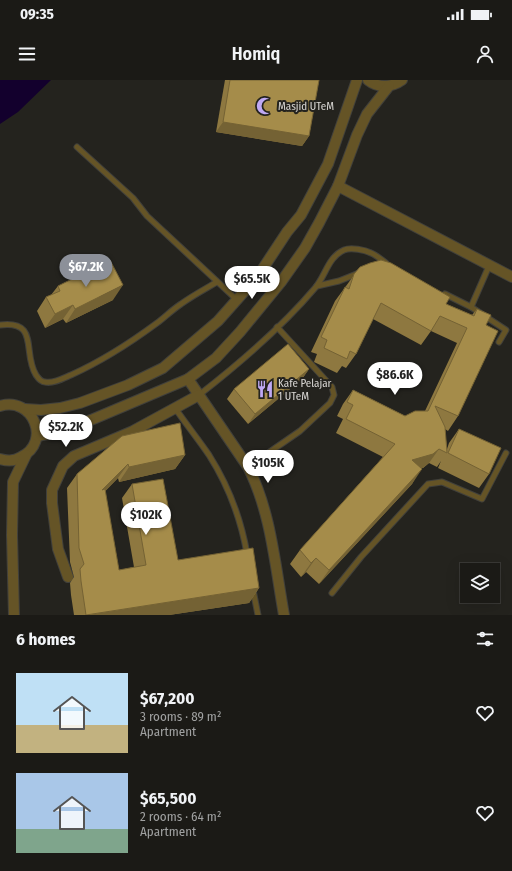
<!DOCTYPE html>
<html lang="en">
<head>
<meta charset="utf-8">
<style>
	:root { --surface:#1b1a16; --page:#24231f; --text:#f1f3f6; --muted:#a0a1a1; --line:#393835; --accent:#8c9099 }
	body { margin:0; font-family:"Fira Sans Condensed",sans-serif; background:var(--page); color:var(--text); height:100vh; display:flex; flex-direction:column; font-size:15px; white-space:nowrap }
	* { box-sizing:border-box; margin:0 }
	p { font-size:13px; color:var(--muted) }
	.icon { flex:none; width:22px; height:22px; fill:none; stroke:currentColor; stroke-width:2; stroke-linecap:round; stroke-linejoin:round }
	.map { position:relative; height:535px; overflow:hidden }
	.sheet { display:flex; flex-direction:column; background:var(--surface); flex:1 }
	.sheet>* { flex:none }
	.controls { position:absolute; left:460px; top:483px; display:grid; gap:8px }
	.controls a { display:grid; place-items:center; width:40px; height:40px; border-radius:0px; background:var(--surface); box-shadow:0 4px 16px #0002,0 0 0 1px var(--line); font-size:20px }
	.price { position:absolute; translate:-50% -34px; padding:0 9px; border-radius:14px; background:#fff; color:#222; font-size:13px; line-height:26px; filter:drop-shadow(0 1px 2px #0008) }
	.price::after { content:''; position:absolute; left:50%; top:24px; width:12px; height:9px; margin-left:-6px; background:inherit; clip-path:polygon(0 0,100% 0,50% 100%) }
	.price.active { background:var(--accent); color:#fff }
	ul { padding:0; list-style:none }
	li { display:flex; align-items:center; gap:12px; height:100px; padding:0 16px }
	li span { display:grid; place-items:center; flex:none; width:112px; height:80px; border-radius:0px; color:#555 }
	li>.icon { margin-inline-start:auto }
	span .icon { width:48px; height:48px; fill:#fffc; stroke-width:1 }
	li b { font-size:17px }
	h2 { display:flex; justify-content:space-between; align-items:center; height:48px; padding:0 16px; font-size:17px }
	.status { display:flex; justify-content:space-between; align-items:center; height:28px; padding:0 20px; background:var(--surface); direction:ltr }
	.status svg { height:11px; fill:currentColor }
	header { display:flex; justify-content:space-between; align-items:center; height:52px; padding:0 16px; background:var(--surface); font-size:18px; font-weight:600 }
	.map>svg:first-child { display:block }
</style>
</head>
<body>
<div class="status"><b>09:35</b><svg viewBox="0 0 49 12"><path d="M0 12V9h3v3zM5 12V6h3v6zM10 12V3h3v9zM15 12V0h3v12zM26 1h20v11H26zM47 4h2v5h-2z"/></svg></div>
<header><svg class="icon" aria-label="menu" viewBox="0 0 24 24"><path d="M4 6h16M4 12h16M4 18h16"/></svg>Homiq<svg class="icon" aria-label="person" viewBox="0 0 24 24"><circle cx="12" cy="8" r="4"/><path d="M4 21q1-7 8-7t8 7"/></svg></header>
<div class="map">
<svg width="512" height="535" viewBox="0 0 512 535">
	<rect width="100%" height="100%" fill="#24231e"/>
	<polygon fill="#13002d" points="0,0 51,0 18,32 0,44"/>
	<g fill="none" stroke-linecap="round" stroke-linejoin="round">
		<g stroke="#41403b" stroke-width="7">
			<g id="lane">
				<polyline points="77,67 133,118 147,136 236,219"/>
				<polyline points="317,206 339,201 359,193"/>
				<polyline points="445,214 471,227 506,250 499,262"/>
				<polyline points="471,227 489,186"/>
				<path d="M 0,245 C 40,240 22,273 36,295 C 38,298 41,302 45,302 C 53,304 64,298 71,295 C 102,281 130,263 157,243 C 165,237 172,230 181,224 C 192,216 205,209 217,202"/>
				<path d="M 199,315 C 240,283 282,247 315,208 C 326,195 328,177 344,170 C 351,167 365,170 371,173 C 376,175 382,180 386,183"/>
				<path d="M 175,328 C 186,344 198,359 209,375 C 228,405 241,439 247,474"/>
				<polyline points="248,387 300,351 330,323 334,315 332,307 277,247"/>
				<polyline points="253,510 258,535"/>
				<polyline points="332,513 361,477 428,404 442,402 482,419 506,373"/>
			</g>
		</g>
		<g stroke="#41403b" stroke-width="12">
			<g id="street">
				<path d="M 368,0 C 378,8 391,8 402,0"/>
				<polyline points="338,106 512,197"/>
				<path d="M 188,299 L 248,387 C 271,432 275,485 284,535"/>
				<path d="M 0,326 C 33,316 52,362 21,377 C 15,381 7,381 0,379"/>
				<polyline points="25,329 41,330 60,328 80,323 128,305 163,288 218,241 258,196 287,152 301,135 328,84 357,0"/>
				<polyline points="37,356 48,354 91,340 188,299 216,278 240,252 281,202 305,168 319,143 338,106 357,55 367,34 389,6"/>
				<polyline points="68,497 58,469 52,423 52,410 63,386 74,376 133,351 199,315"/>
				<polyline points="14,535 12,455 13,402 26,375"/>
			</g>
		</g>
		<use href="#lane" stroke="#655426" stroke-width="5"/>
		<use href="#street" stroke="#655426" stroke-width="10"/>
	</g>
	<g fill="#8e7840">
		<polygon points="225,0 319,0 309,56 302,66 216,52"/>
		<polygon points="360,187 472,235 477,229 486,245 458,336 448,351 445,349 447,369 449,363 459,349 489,394 479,408 438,388 441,381 437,387 429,383 423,388 421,388 412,404 319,504 306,492 301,497 290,484 300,470 383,377 336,353 343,339 337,336 343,324 353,310 405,336 425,331 457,263 431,251 421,265 373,239 356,274 346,288 342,286 337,293 314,282 317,274 311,272 335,221"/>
		<polygon points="58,206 113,220 66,243 63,239 45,248 37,231 46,217 51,215"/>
		<polygon points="309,289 302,299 248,344 227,319 234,309"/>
		<polygon points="122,356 185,375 175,389 119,402 118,398 105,411 119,490 134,487 122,418 132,404 178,480 259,508 249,523 169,535 74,535 71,515 70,503 74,497 70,482 67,408 77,394"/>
	</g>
	<g fill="#746234">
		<polygon points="223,42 309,56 302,66 216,52"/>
		<polygon points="123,205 113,220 66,243 75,229"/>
		<polygon points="73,225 63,239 45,248 55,234"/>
		<polygon points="309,289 302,299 248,344 255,334"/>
		<polygon points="439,369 429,383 423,388 402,394 412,380"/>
		<polygon points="185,375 175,389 119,402 129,387"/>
		<polygon points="128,384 118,398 93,424 102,410"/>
		<polygon points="422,389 412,404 319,504 329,490"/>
		<polygon points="316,478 306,492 301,497 311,483"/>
		<polygon points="259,508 249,523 169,535 88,535"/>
	</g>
	<g fill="#a58c4a" stroke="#746234">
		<polygon points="230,0 319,0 309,56 223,42"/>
		<polygon points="110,180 123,205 75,229 73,225 55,234 46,217 60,211 58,206"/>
		<polygon points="381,180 391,183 450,217 446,224 474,236 477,229 491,235 486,245 498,251 458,336 435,326 445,347 447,373 439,369 433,374 412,380 422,389 329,490 316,478 311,483 300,470 395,364 346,339 353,325 347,322 353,310 405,336 415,331 428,331 467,248 440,236 431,251 381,223 356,274 350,271 347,279 324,268 327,260 321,257 345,207 349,209 354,194 360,187 370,183"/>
		<polygon points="288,264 309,289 255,334 234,309"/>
		<polygon points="180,343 185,375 129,387 128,384 102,410 105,409 119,490 146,485 132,404 163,399 178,480 253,468 259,508 86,535 81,501 80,489 84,484 79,468 77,394 122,356"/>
		<polygon points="459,349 501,368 489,394 448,373"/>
	</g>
	<defs>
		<g id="mosque-bare" transform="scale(1.38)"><path d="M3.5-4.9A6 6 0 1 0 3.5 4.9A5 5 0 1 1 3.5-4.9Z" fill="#bfa9f4" stroke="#24231e" stroke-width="2.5" paint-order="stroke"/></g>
		<g id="restaurant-bare" transform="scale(1.38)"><path d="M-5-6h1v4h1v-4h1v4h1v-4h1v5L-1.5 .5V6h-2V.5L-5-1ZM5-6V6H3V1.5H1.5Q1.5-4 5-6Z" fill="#bfa9f4" stroke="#24231e" stroke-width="2.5" paint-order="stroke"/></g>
	</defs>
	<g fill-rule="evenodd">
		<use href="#mosque-bare" x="265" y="26"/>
		<use href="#restaurant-bare" x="265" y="309"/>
	</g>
	<g text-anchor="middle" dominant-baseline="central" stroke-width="4" stroke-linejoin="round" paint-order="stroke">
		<g font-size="11" fill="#dad8d5" stroke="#24231e" text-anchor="start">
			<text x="278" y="26">Masjid UTeM</text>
			<text x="278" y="303">Kafe Pelajar<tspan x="278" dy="13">1 UTeM</tspan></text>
		</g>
	</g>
</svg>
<div class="controls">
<a><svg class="icon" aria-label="layers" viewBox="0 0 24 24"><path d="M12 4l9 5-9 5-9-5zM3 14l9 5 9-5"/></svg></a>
</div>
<b class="price active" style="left:86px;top:208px">$67.2K</b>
<b class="price" style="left:252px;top:220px">$65.5K</b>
<b class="price" style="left:395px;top:316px">$86.6K</b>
<b class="price" style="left:66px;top:368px">$52.2K</b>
<b class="price" style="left:268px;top:404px">$105K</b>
<b class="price" style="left:146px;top:456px">$102K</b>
</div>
<section class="sheet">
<h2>6 homes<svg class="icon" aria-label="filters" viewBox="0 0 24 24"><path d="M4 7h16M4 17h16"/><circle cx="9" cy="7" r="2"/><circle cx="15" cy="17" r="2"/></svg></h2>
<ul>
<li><span style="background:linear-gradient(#bfe0f5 65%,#c2b280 0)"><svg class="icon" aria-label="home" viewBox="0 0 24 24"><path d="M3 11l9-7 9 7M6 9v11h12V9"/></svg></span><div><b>$67,200</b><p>3 rooms · 89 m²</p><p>Apartment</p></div><svg class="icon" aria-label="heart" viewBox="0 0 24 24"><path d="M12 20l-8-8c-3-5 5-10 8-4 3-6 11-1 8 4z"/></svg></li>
<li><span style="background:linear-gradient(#a9c7e8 70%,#7fa58c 0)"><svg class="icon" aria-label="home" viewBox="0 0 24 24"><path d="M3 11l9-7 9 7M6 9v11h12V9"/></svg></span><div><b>$65,500</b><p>2 rooms · 64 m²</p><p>Apartment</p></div><svg class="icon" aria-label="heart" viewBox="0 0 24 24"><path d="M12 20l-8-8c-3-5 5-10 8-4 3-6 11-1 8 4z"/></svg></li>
</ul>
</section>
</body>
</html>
